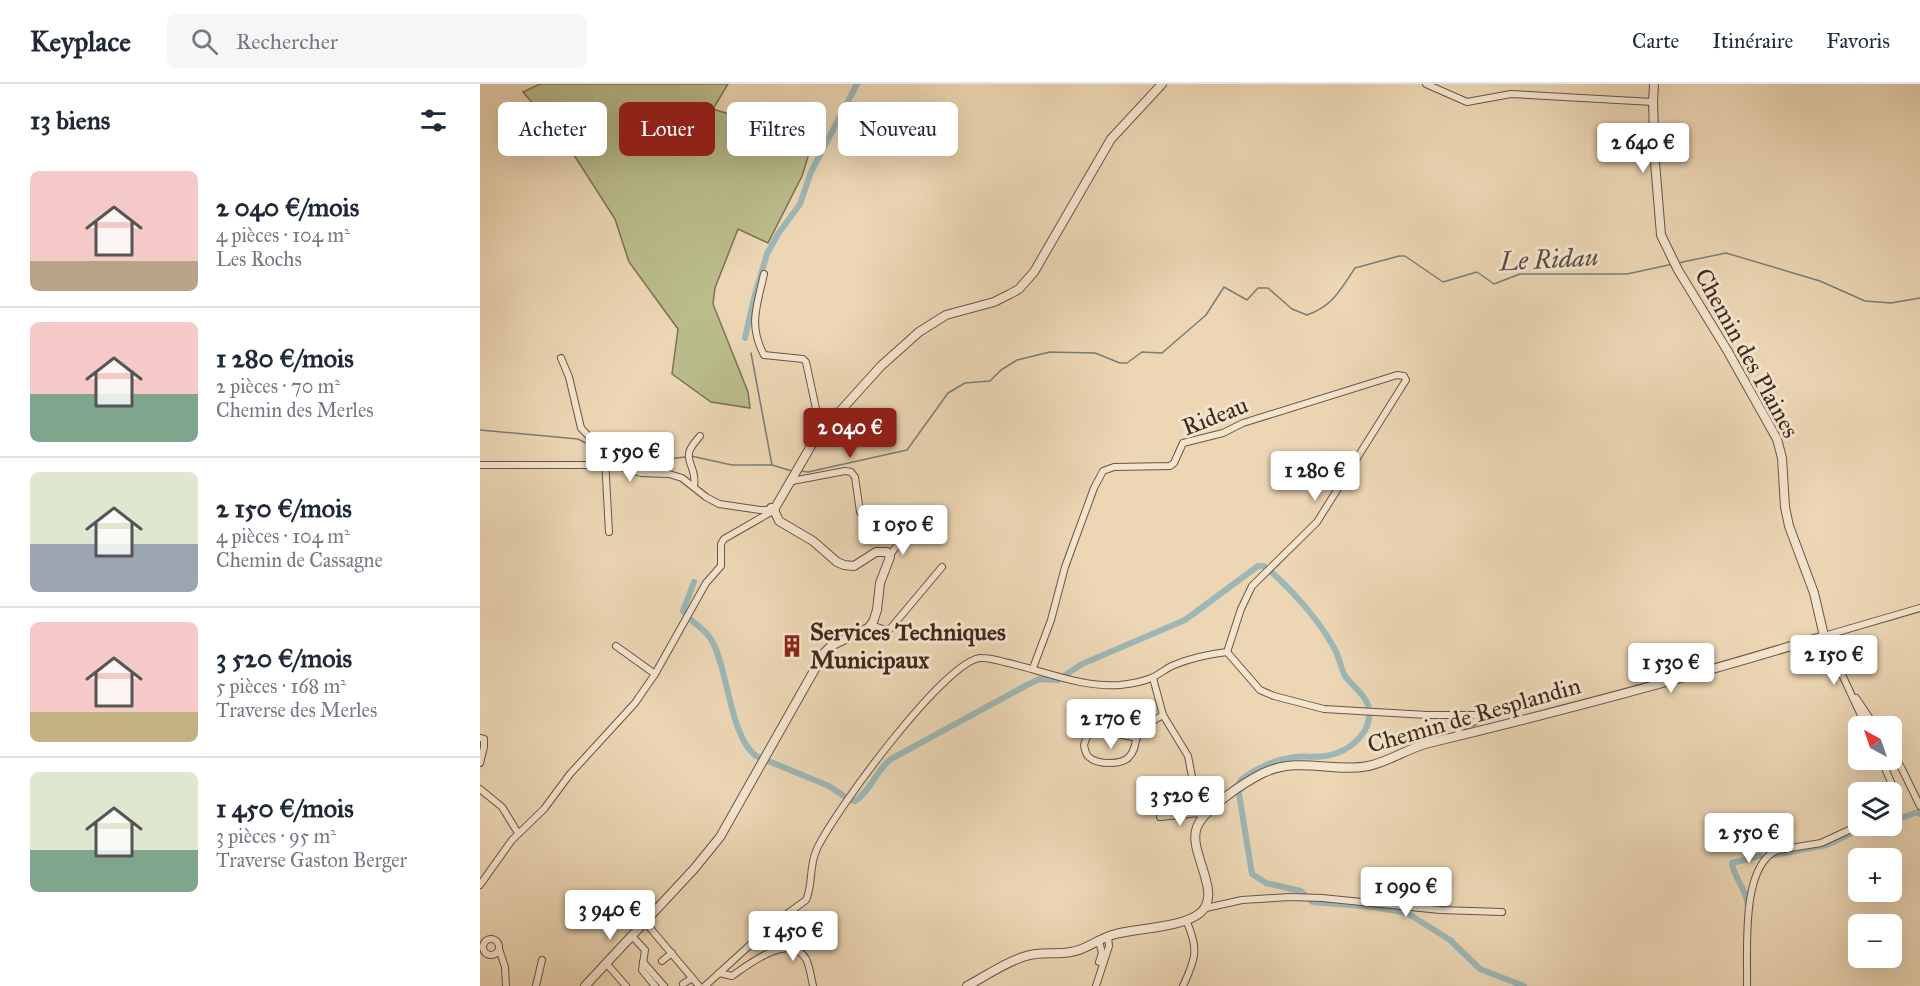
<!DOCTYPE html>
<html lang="fr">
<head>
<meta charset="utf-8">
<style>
	:root { --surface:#fff; --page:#f6f6f7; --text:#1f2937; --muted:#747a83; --line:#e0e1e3; --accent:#8f2418 }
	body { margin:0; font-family:"IM FELL Great Primer",serif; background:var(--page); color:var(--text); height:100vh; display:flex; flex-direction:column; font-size:22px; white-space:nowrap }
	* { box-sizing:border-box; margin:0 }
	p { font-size:20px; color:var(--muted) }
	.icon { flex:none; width:33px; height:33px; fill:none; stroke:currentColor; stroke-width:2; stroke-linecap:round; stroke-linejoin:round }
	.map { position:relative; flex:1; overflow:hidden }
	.side { display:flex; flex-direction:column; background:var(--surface); width:480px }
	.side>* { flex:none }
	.guide { position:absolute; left:18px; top:18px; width:570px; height:54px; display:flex; gap:12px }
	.needle { width:39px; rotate:320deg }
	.tools { position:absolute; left:1368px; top:632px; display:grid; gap:12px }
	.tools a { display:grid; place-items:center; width:54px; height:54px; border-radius:9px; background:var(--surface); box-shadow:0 6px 24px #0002; font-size:30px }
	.price { position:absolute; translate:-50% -51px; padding:0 14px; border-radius:6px; background:#fff; color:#222; font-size:20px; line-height:39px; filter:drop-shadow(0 2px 3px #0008) }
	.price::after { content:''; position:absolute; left:50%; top:36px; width:18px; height:14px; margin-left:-9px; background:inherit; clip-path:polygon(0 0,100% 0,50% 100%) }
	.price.on { background:var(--accent); color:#fff }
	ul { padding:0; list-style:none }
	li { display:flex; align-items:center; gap:18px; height:150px; padding:0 30px }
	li+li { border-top:2px solid var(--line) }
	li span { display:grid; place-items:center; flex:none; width:168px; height:120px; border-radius:9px; color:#555 }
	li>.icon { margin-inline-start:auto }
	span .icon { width:72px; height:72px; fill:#fffc; stroke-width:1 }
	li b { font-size:26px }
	h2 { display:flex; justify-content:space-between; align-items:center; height:72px; padding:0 30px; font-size:26px }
	.chip { padding:0 21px; border-radius:9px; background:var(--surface); box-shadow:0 6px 24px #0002; font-size:21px; line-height:54px }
	.chip.on { background:var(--accent); color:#fff }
	header { display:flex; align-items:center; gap:36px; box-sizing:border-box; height:84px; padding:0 30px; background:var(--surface); border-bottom:2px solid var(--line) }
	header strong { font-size:28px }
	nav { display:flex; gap:33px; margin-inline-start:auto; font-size:21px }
	.search { width:420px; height:54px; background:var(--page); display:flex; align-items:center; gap:15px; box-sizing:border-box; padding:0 21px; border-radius:9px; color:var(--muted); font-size:22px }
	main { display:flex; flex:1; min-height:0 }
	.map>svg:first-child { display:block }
</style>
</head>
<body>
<header>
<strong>Keyplace</strong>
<div class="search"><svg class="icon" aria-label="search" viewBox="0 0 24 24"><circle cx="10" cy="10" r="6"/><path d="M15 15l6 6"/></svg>Rechercher</div>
<nav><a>Carte</a><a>Itinéraire</a><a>Favoris</a></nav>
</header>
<main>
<section class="side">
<h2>13 biens<svg class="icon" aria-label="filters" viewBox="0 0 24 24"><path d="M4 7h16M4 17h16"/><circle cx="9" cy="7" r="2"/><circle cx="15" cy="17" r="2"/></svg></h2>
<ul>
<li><span style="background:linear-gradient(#f6c9c9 75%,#b9a48a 0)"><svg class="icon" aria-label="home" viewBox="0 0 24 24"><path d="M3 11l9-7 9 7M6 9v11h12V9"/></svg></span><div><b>2 040 €/mois</b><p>4 pièces · 104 m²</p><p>Les Rochs</p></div></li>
<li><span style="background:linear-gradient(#f6c9c9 60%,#7fa58c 0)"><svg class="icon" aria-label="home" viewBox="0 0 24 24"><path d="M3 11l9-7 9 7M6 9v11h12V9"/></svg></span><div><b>1 280 €/mois</b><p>2 pièces · 70 m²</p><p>Chemin des Merles</p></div></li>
<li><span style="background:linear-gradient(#dfe7d0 60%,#9aa5b1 0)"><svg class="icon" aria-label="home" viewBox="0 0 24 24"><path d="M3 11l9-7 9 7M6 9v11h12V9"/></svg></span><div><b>2 150 €/mois</b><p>4 pièces · 104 m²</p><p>Chemin de Cassagne</p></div></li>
<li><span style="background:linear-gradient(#f6c9c9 75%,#c2b280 0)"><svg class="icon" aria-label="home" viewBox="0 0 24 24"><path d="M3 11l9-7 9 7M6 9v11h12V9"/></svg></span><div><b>3 520 €/mois</b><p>5 pièces · 168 m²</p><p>Traverse des Merles</p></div></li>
<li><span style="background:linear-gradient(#dfe7d0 65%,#7fa58c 0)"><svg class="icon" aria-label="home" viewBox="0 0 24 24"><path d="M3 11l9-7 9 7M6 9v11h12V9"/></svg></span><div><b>1 450 €/mois</b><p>3 pièces · 95 m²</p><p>Traverse Gaston Berger</p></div></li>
</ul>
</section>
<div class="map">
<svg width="1440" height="902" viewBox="0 0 1440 902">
	<rect width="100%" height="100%" fill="#ecd6b4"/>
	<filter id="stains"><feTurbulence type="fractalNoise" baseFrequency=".00333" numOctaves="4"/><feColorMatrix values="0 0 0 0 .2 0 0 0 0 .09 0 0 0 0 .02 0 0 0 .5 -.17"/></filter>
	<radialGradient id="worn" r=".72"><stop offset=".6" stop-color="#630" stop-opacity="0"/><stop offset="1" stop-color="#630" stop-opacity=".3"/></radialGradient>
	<polygon fill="#babd8b" stroke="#7c7255" stroke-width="1.5" points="60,0 248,0 233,25 333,57 322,92 288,159 258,145 235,204 233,220 268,308 270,324 231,318 192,290 198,245 149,178 135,135 85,57 43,8"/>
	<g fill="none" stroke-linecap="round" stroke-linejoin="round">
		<g stroke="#767e7a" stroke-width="1.5">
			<polyline points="1198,179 1246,169 1340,197 1385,217 1411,219 1440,214"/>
			<polyline points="271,269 292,381"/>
			<polyline points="0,346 98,355 119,366"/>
			<polyline points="123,365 127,364 167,377 206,373"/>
			<polyline points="211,372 252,381 292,381 312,387"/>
			<path d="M 320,387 L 328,388 L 427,366 L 468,309 L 485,299 L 510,297 L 521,286 L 537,276 L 570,268 L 615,269 L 640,279 L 647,279 L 662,268 L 682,269 L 726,231 L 744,203 L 767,216 L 778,204 L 788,204 L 812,225 L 827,231 C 853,222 860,206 875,184 L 919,172 L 925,172 L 963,198 L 997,188 L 1014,200 L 1040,190 L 1147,190 L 1193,180"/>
		</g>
		<g stroke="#9cb7b6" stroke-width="6">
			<polyline points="265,254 274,214 287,170 298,150 320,120 331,88 377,0"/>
			<path d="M 214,498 L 203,527 C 211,539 225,544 232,557 C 248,585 250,653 276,672 L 349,702 L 370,716 L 375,717 C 391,707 396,686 411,675 L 547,601 L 559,595 L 578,596 L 602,580 L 705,536 L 774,485 L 778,482 L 784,482 C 809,502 838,535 853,562 C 859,571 860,582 865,592 C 871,601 885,610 888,621 C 895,647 870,668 846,672 C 834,674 822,671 810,674 C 794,676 772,686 760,697 L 759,710 L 772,790 L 786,799 L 821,807 L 832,818 L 894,823 L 927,829 L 970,856 L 1000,885 L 1044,902"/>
			<polyline points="1412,737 1438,728 1440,730"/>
			<polyline points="1393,744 1402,741"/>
			<polyline points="1294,771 1347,761 1388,741"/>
			<path d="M 1268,823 C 1268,807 1254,795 1252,779 L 1280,772"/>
		</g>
		<g stroke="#6a5444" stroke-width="8">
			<g id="minor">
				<polyline points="946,0 987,18 1031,10 1173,18"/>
				<path d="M 284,190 C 277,222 268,241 284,271 L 323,275 L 326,278 L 341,348"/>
				<polyline points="81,274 89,293 101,344 119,363 125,375 129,448"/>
				<polyline points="0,381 133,381 161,389 189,390 202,394 226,413 239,420 280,426 290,426"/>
				<polyline points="312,397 365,387 371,388 375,393 380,428"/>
				<path d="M 214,402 C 217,386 207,380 209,369 C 210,363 216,357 220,352"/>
				<polyline points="410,471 438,433"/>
				<polyline points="391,541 406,546 410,545 462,483"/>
				<polyline points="136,562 175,590"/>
				<polyline points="747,568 780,606 794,612 844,625 947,631 998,631 998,636 979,644 978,652"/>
				<polyline points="673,594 683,631 708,672 719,729 722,735"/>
				<polyline points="1376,614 1395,642"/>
				<polyline points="1386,642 1344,552 1440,524"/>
				<polyline points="0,654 4,655 4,663 0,679"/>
				<path d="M 657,654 L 624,647 L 614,648 L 607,652 L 604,661 C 605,665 605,670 609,673 C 617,681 642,681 649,673 C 654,668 655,662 656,656 C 659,645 674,636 683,631"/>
				<polyline points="1412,668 1422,685 1440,722"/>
				<polyline points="1401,675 1414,705 1416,725 1412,729"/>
				<polyline points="0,705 22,723 38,749"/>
				<polyline points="680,733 719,729"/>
				<polyline points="0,801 32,756 64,725 90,690 155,619 175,590 226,499 241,482 241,460 244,455 291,428"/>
				<polyline points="726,824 762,816 810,813 842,814 960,826 1022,828"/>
				<polyline points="165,838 219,902"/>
				<polyline points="152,852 165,866 162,886 175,902"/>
				<circle cx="11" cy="863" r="8"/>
				<polyline points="619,857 622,869 619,878"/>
				<polyline points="19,865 25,883 26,902"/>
				<polyline points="182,877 192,869"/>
				<polyline points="163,878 184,902"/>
				<polyline points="126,879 146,902"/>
				<path d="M 239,889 L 252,892 C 268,881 310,847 326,875 C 330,883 331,893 333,902"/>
				<polyline points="203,900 212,894"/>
				<polyline points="56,902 62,876"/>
				<path d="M 225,902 L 292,841 L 326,816 C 333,801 329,783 336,767 C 350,733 468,572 502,574 C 509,574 517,576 524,578 C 562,586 601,604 640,601 C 650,600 662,598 671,594 C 679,591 686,584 694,581 C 711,574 730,570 747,568 L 761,525 L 772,502 L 837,438 L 926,296 L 924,292 L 917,291 L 763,339 L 743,349 L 703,359 L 694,379 L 690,382 L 634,383 L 623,387 L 614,404 L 585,483 L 571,536 L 553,584"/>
				<polyline points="616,902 629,862 628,852"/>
				<path d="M 703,902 C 716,874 719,865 706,836"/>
				<path d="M 1267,902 C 1268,869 1260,780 1298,766 L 1341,759 L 1380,741"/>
			</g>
		</g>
		<g stroke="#6a5444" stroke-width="10">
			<g id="tertiary">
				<polyline points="290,427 291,424 295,424 335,355 401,282 439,248 466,231 514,218 530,210 539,205 554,188 631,55 682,0"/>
				<polyline points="105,902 214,785 240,753 344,569 351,562 388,544 393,538 397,526 400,499 410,473 407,468 396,468 374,482 364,481 357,478 333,457 299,437 295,428"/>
				<path d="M 487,902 C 506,892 525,878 546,872 C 561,867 575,871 591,868 C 606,866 618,855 632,851 C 656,844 702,844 720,829 C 744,809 707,768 717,743 C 725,724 765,698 783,689 C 819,672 853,689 888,682 C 909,678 928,664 949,659 C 1082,627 1214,592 1344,552 L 1334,509 L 1309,442 L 1305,423 L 1302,374 L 1297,355 L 1247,266 L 1198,186 L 1181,151 L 1175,78 L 1173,18 L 1174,0"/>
			</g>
		</g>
		<use href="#minor" stroke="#f3e4ce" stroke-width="6"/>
		<use href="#tertiary" stroke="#f3e4ce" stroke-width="8"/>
	</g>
	<defs>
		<g id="building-bare" transform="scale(1.8)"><path d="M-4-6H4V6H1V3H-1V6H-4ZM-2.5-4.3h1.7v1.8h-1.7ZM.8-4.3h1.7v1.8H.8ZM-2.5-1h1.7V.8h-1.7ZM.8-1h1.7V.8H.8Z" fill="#8f2418" stroke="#f3e4ce" stroke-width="2.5" paint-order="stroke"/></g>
	</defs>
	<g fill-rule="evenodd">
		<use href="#building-bare" x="312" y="562"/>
	</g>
	<g text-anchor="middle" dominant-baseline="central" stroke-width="6" stroke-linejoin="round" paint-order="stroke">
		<g font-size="24" fill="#3e281f" stroke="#f3e4ce">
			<text transform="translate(1267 269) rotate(61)">Chemin des Plaines</text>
			<text transform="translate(735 332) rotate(-21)">Rideau</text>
			<text transform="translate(994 631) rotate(-16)">Chemin de Resplandin</text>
		</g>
		<g font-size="24" font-weight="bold" fill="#3e281f" stroke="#f3e4ce" text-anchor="start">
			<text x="330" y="548">Services Techniques<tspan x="330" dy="28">Municipaux</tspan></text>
		</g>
		<g font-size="26" font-style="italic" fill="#564c45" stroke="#f3e4ce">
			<text transform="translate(1069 175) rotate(-3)">Le Ridau</text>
		</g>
	</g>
	<rect width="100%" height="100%" filter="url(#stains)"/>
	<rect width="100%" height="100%" fill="url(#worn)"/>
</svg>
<div class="tools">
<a><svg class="needle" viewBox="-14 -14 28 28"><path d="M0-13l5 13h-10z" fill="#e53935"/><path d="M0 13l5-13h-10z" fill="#747a83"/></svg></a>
<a><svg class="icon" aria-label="layers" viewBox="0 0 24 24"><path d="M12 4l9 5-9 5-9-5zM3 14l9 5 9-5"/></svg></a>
<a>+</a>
<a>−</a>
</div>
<b class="price" style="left:1163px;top:90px">2 640 €</b>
<b class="price on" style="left:370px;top:375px">2 040 €</b>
<b class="price" style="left:150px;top:399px">1 590 €</b>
<b class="price" style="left:835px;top:418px">1 280 €</b>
<b class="price" style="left:423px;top:472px">1 050 €</b>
<b class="price" style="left:1354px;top:602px">2 150 €</b>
<b class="price" style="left:1191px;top:610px">1 530 €</b>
<b class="price" style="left:631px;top:666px">2 170 €</b>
<b class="price" style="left:700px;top:743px">3 520 €</b>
<b class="price" style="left:1269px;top:780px">2 550 €</b>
<b class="price" style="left:926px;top:834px">1 090 €</b>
<b class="price" style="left:130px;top:857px">3 940 €</b>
<b class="price" style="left:313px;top:878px">1 450 €</b>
<div class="guide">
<a class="chip">Acheter</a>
<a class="chip on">Louer</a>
<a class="chip">Filtres</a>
<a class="chip">Nouveau</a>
</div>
</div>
</main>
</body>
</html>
